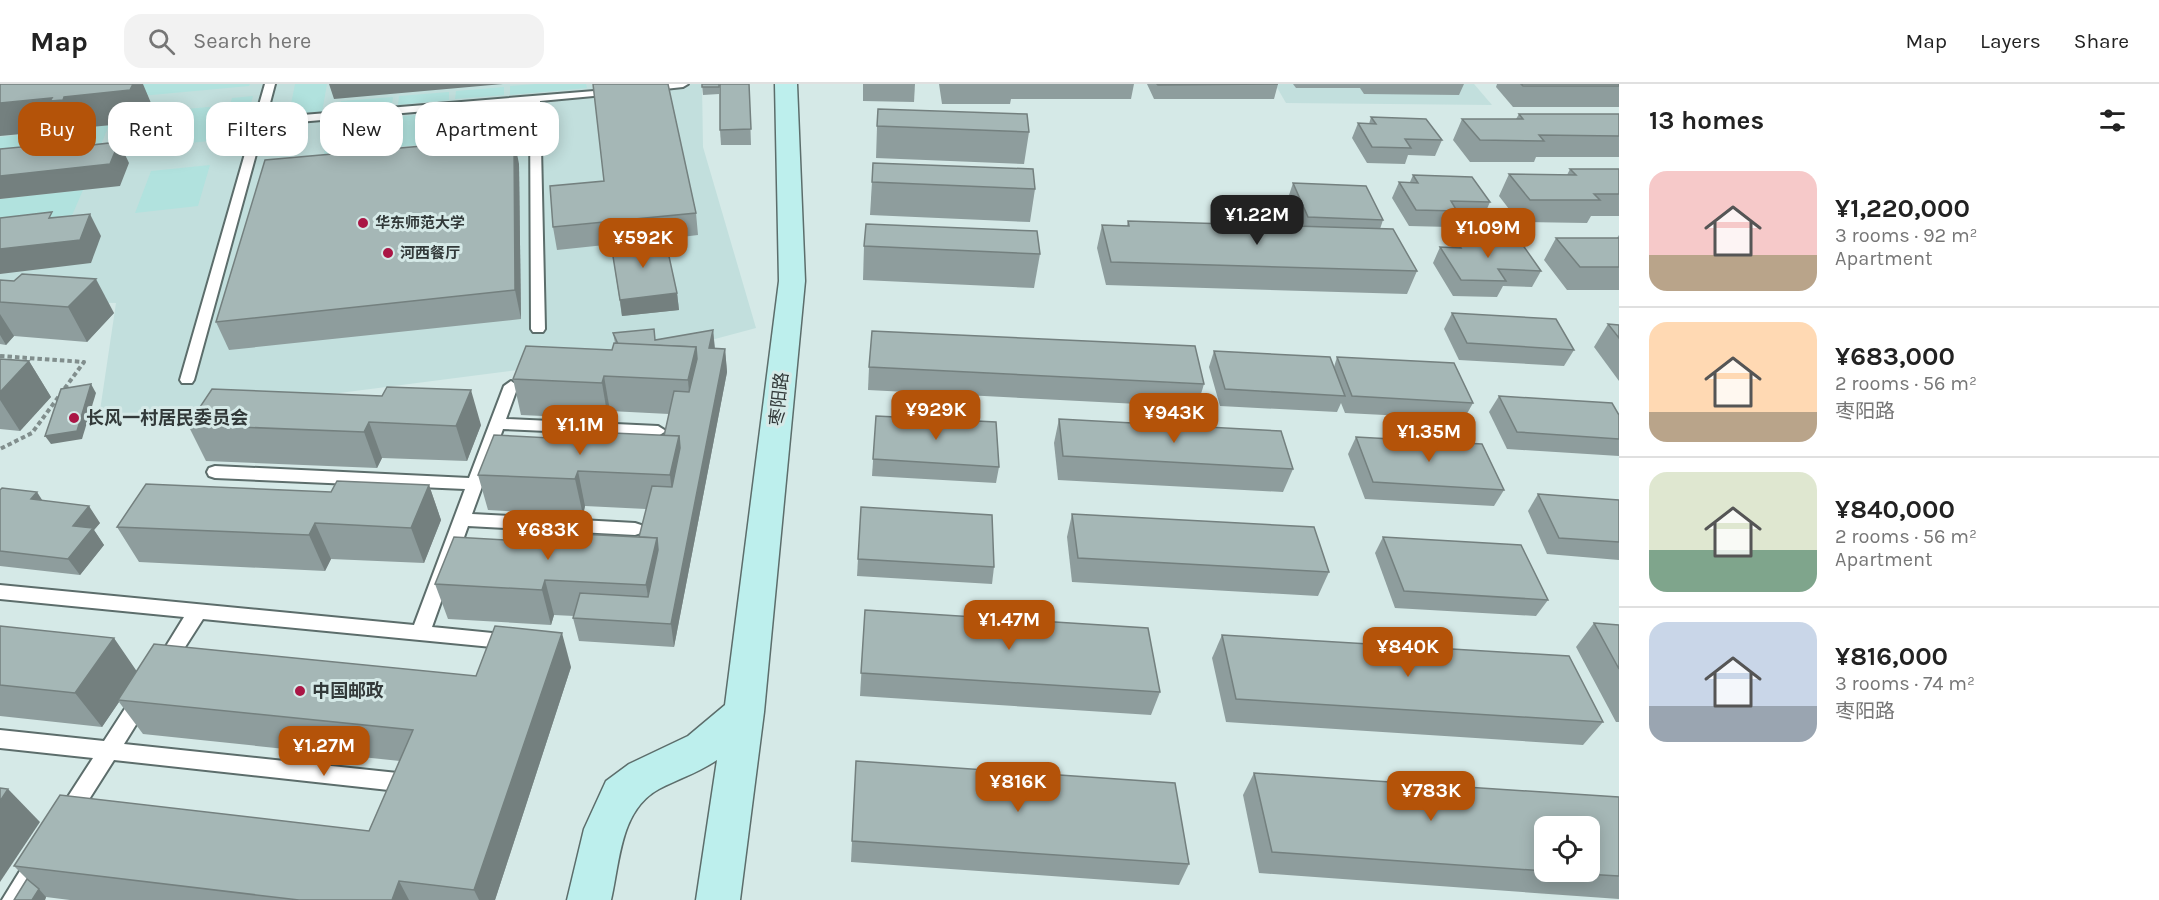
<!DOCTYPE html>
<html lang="en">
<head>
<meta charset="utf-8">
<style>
	:root { --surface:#fff; --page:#f2f2f2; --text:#222; --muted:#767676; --line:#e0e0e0; --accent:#b45309 }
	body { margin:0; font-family:Karla,"Noto Sans SC",sans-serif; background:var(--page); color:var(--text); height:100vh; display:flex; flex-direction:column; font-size:22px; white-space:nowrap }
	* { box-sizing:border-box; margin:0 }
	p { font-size:20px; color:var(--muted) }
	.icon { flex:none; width:33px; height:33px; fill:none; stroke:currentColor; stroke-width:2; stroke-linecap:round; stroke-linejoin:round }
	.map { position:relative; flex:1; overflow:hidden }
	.drawer { display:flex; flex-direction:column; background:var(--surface); width:540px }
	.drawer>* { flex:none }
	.guide { position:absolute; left:18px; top:18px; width:570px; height:54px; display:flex; gap:12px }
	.tools { position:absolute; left:1534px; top:732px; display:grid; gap:12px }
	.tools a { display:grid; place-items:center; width:66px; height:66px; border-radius:12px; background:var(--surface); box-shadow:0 3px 15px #0003; font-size:30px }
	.price { position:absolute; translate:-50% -51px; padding:0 14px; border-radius:12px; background:var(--accent); color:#fff; font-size:20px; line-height:39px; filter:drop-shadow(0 2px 3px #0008) }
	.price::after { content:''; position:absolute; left:50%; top:36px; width:18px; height:14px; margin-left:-9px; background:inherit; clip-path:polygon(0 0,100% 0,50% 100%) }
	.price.current { background:#222; color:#fff }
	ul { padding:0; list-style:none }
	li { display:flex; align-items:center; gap:18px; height:150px; padding:0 30px }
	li+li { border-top:2px solid var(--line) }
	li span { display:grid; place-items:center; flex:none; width:168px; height:120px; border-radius:18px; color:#555 }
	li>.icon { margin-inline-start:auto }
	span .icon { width:72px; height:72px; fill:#fffc; stroke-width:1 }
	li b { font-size:26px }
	h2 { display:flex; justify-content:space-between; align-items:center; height:72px; padding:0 30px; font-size:26px }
	.chip { padding:0 21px; border-radius:18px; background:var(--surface); box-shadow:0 3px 15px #0003; font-size:21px; line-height:54px }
	.chip.current { background:var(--accent); color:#fff }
	header { display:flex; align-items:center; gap:36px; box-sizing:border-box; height:84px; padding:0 30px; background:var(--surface); border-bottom:2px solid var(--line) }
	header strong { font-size:28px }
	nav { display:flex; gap:33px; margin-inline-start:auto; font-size:21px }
	.search { width:420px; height:54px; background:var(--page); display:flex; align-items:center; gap:15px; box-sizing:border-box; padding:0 21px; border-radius:18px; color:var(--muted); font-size:22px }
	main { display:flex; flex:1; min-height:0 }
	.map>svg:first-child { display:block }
</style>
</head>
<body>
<header>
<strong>Map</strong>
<div class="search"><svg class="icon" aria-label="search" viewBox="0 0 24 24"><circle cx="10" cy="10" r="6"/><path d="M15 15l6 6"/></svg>Search here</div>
<nav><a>Map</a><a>Layers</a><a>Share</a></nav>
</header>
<main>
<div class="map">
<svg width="1619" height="816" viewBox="0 0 1619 816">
	<rect width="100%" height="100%" fill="#d5e9e7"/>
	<g fill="#c2dfdd">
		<polygon points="0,0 702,0 703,63 756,244 674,266 98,340 116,219 0,216"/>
		<polygon points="1275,0 1474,0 1492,21 1286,19"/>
	</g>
	<g fill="#b1e2de">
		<polygon points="136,0 250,0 249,2 130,13"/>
		<polygon points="295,0 327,0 322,28 289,30"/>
		<polygon points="536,0 586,0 587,4 510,11 510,2"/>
		<polygon points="504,3 504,11 455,15 456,7"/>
		<polygon points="449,8 449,16 398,21 399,12"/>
		<polygon points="253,12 240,61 217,63 219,56 161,62 175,26 230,21 232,14"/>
		<polygon points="393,13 392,21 340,26 341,17"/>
		<polygon points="523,21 523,51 324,70 329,39"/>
		<polygon points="109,41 94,78 0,88 0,53 67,46 78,48 80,44"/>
		<polygon points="210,81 198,122 135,129 151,87"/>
		<polygon points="83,106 64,150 0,158 0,115"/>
	</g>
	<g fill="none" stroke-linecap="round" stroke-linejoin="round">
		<g stroke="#5c6d6b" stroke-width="4">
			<g id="lane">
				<polygon points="265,0 275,0 266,34 619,5 619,9 615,10 540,17 545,245 543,248 533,248 531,245 530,18 264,41 194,296 192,299 182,299 180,296"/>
				<polygon points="654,0 688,0 683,3 646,7 641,4"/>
				<polygon points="511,297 518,302 506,335 658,342 666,347 658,352 503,345 472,430 635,439 641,441 644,445 641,449 635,451 468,442 432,543 512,551 519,553 521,558 519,563 512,565 203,535 171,585 164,588 157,585 155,580 184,533 0,515 0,501 414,541 465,405 215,394 209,392 207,388 209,384 215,382 469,394 504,302"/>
				<polygon points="142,607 149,609 152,615 124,660 407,690 414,692 417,699 414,706 407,708 114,676 74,739 67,742 60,739 56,732 60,725 93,674 0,664 0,646 104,657 135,609"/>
				<polygon points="39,766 47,769 50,776 26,816 2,816 31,769"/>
			</g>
		</g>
		<g stroke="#5c6d6b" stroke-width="3">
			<path id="secondary" d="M 775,0 L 797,0 L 805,197 L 764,628 L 740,816 L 696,816 L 717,676 C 698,689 678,695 659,705 C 620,726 620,777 611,816 L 567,816 L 584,745 L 606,697 L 629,680 L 688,652 L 725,621 L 779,197 Z"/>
		</g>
		<polyline stroke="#818e8d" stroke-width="4" stroke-dasharray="4.5 3" stroke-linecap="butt" points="0,272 84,278 32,349 0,365"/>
		<use href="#lane" fill="#fff" fill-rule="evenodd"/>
		<use href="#secondary" fill="#bdefed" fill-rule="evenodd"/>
	</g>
	<g fill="#8e9d9d">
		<polygon points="702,0 719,0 719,10 703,11"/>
		<polygon points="749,0 751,61 721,61 720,46"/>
		<polygon points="863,0 915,0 914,18 863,17"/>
		<polygon points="939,0 1134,0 1131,15 1011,15 1010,20 942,20"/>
		<polygon points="1147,0 1278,0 1274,15 1154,15"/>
		<polygon points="1293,0 1464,0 1459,11 1364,10 1360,4 1296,4"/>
		<polygon points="1497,0 1619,0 1619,23 1513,23 1496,3"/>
		<polygon points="1519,30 1619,30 1619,73 1536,73 1534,78 1470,78 1453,56 1462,35 1516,35"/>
		<polygon points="1371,33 1442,56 1435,72 1408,71 1405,80 1367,79 1352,54 1358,39 1369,40"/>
		<polygon points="877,42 1029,48 1024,80 876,74"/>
		<polygon points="519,80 521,235 229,266 216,238"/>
		<polygon points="1570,85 1619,85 1619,132 1591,132 1587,139 1519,138 1499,112 1509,90 1567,91"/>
		<polygon points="1413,91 1490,118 1483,134 1455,133 1450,143 1409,142 1392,114 1399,98 1410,98"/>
		<polygon points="872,98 1035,105 1030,138 870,131"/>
		<polygon points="1293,99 1383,136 1380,145 1417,187 1407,210 1106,201 1097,164 1102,141 1127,142 1128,137 1300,142 1288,114"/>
		<polygon points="696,129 698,151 665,155 677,209 679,226 622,232 611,160 624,159 557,166 553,143"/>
		<polygon points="1619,151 1619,206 1567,206 1544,176 1556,154 1617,154"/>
		<polygon points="1455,155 1541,187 1532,203 1503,202 1497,213 1453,212 1433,179 1440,163 1451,164"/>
		<polygon points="864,162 1040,170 1034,204 863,196"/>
		<polygon points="0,196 114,229 87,258 14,252 6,261 0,260"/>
		<polygon points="1452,229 1574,266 1564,282 1459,276 1444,245"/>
		<polygon points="1608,240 1619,241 1619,297 1594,263"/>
		<polygon points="713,246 715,264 725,265 727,288 674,563 579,557 573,534 574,532 554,531 551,541 448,535 435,500 557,459 639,453 646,425 585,422 583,431 488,426 478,391 588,356 664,352 669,330 610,327 608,335 521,331 513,295 612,266 615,259 613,249 655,256"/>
		<polygon points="1214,267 1334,283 1337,273 1473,319 1464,335 1345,329 1341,319 1337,328 1220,322 1209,283"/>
		<polygon points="0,275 29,277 51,313 20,347 0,345"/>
		<polygon points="869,283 1204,300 1197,323 868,306"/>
		<polygon points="212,305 481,341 467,377 382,374 377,384 206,377 188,341"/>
		<polygon points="1499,312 1619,331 1619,372 1507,365 1489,328"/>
		<polygon points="876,332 999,383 996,399 872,392"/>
		<polygon points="1059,335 1293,385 1283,408 1058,396 1054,359"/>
		<polygon points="1356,353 1504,406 1494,422 1365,415 1348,370"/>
		<polygon points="429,401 441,436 424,479 331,475 325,487 139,478 117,443 331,408"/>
		<polygon points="0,406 43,417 100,439 94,446 104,461 80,491 0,482"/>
		<polygon points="1538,410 1619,416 1619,476 1547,470 1528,427"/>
		<polygon points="1072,430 1329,488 1318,512 1072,498 1067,453"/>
		<polygon points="1383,453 1548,516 1536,532 1395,524 1375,469"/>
		<polygon points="858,475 994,483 992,500 857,492"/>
		<polygon points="865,526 1160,608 1151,631 860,612"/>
		<polygon points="1594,539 1619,541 1619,638 1616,638 1576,563"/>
		<polygon points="0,542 137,587 476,592 571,583 495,816 70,816 46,813 45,816 14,816 27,795 14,782 369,747 400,677 143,650 119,618 102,643 0,632"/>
		<polygon points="1222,551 1603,638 1583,661 1226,638 1212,574"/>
		<polygon points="856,677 1189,780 1179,801 851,778"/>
		<polygon points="1254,689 1619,713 1619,815 1259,789 1243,711"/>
	</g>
	<g fill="#74807f">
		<polygon points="133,0 143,0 151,19 144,38 80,44 78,48 66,49 64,46 0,52 0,19 64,13"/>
		<polygon points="329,0 503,0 334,15"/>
		<polygon points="514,54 519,80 521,235 515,206"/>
		<polygon points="84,57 94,78 119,58 129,79 120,102 0,115 0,92 82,62"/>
		<polygon points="90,130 101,152 91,179 0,190 0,165"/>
		<polygon points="96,195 114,229 87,258 68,223"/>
		<polygon points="677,209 679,226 622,232 620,216"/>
		<polygon points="0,230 14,252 6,261 0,251"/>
		<polygon points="713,246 715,269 709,264"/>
		<polygon points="696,263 699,298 691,331 688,296"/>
		<polygon points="725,265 727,288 674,563 671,540"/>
		<polygon points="29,277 51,313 20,347 0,316 0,308"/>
		<polygon points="604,292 610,327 608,335 602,299"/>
		<polygon points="91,300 96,309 82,355 51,360 45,352"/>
		<polygon points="471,306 481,341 467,377 456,342"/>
		<polygon points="369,338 382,374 377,384 364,348"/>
		<polygon points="679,352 683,388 674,427 670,391"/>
		<polygon points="578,387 585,422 583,431 575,395"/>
		<polygon points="429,401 441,436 424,479 411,444"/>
		<polygon points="37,408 48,425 31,415"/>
		<polygon points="89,422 100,439 94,446 104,461 80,491 68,475 73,442"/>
		<polygon points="315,439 331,475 325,487 309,451"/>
		<polygon points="657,454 662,489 652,536 646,501"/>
		<polygon points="545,496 554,531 551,541 542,506"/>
		<polygon points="562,549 571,583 495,816 479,816 474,806"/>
		<polygon points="114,554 138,589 118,616 119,618 102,643 75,609"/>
		<polygon points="8,705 40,738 0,798 0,717"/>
		<polygon points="399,797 409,816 392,816"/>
		<polygon points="39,805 46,813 45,816 32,816"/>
	</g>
	<g fill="#a5b7b6" stroke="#74807f" stroke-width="1.5">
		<polygon points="0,0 133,0 130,6 64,13 63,16 50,17 52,14 0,19"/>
		<polygon points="593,0 668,0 696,129 553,143 550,102 604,97"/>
		<rect x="702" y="0" width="17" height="3"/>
		<polygon points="720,0 749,0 751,45 720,46"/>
		<polygon points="1157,0 1278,0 1158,1"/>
		<polygon points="1521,0 1619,0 1619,2 1523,2"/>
		<polygon points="878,25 1027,30 1029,48 877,42"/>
		<polygon points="1519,30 1619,30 1619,52 1539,51 1544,57 1480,56 1462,35 1523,35"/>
		<polygon points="1371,33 1426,35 1442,56 1405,55 1411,64 1372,63 1358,39 1376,40"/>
		<polygon points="514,54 515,206 216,238 265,76"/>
		<polygon points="84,57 82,62 119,58 110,80 0,92 0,65"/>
		<polygon points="873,79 1033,85 1035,105 872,98"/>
		<polygon points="1570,85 1619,85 1619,110 1594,110 1600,116 1530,116 1509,90 1576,91"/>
		<polygon points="1413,91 1472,93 1490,118 1451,117 1457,127 1416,126 1399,98 1418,99"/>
		<polygon points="1293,99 1366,102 1383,136 1308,133"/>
		<polygon points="52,128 49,134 90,130 80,156 0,165 0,134"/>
		<polygon points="1128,137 1393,145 1417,187 1111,178 1102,141 1129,142"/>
		<polygon points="866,140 1037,147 1040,170 864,162"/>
		<polygon points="665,154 677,209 620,216 611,160"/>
		<polygon points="1556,154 1619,154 1619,183 1580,183"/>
		<polygon points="1455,155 1520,157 1541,187 1498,185 1506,197 1461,196 1440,163 1461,164"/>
		<polygon points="22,190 96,195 68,223 0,218 0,196 14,197"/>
		<polygon points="1452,229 1556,235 1574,266 1467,259"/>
		<polygon points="1608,240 1619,241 1619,254"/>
		<polygon points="654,245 655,256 713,246 709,264 725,265 671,540 573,534 580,509 648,513 658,466 657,454 639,453 652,402 672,403 680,364 679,352 664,352 674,307 689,308 697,275 696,263 618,260 613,249"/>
		<polygon points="872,247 1195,262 1204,300 869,283"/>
		<polygon points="614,259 696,263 688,296 604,292 602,299 513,295 526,262 612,266"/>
		<polygon points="1214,267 1330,273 1345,312 1225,305"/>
		<polygon points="1337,273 1454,279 1473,319 1352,312"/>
		<polygon points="0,275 29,277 0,308"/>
		<polygon points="91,300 77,347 45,352 61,305"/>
		<polygon points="387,303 471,306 456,342 369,338 364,348 188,341 212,305 382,312"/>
		<polygon points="1499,312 1612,319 1619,331 1619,355 1517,348"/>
		<polygon points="876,332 996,338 999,383 873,375"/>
		<polygon points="1059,335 1281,347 1293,385 1063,372"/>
		<polygon points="590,348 679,352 670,391 578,387 575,395 478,391 494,351 588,356"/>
		<polygon points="1356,353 1482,360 1504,406 1373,398"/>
		<polygon points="337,397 429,401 411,444 315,439 309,451 117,443 146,400 331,408"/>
		<polygon points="2,404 37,408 31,415 89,422 73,442 93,444 68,475 0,467 0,406"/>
		<polygon points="1538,410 1619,416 1619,458 1559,454"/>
		<polygon points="861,423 992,431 994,483 858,475"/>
		<polygon points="1072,430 1314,443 1329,488 1078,474"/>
		<polygon points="560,449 657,454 646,501 545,496 542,506 435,500 454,453 557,459"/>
		<polygon points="1383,453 1521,461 1548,516 1404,507"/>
		<polygon points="865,526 1148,544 1160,608 861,589"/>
		<polygon points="1594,539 1619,541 1619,585"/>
		<polygon points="0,542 114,554 75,609 0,601"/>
		<polygon points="495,542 562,549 474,806 399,797 392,816 299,816 14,782 60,711 369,747 413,646 118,616 154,560 476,592"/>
		<polygon points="1222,551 1569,572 1603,638 1236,615"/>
		<polygon points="856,677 1175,699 1189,780 852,757"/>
		<polygon points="1254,689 1619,713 1619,792 1551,788 1590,788 1590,742 1545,742 1545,787 1272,768"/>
		<polygon points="0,704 8,705 0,717"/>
		<polygon points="27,795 39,805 32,816 14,816"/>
	</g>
	<g fill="#aa1645" stroke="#d5e9e7" stroke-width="2">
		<circle cx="363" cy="139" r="6"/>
		<circle cx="388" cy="169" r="6"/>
		<circle cx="74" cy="334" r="6"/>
		<circle cx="300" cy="607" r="6"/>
	</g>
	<g text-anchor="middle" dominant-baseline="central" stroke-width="6" stroke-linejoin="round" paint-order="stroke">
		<g font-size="15" font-weight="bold" fill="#323939" stroke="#d5e9e7" text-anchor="start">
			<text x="375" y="139">华东师范大学</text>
			<text x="400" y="169">河西餐厅</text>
		</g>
		<g font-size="18" fill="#323939" stroke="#d5e9e7">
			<text transform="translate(779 315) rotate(-84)">枣阳路</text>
		</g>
		<g font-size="18" font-weight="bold" fill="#323939" stroke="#d5e9e7" text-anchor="start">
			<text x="86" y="334">长风一村居民委员会</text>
			<text x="312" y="607">中国邮政</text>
		</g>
	</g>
</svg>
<div class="tools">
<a><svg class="icon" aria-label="locate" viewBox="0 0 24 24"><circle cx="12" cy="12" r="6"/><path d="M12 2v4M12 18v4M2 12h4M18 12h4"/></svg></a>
</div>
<b class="price current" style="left:1257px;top:162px">¥1.22M</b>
<b class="price" style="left:1488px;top:175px">¥1.09M</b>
<b class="price" style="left:643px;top:185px">¥592K</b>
<b class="price" style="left:936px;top:357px">¥929K</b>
<b class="price" style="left:1174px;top:360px">¥943K</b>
<b class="price" style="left:580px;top:372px">¥1.1M</b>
<b class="price" style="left:1429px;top:379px">¥1.35M</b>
<b class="price" style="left:548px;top:477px">¥683K</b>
<b class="price" style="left:1009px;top:567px">¥1.47M</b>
<b class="price" style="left:1408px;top:594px">¥840K</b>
<b class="price" style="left:324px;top:693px">¥1.27M</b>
<b class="price" style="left:1018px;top:729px">¥816K</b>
<b class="price" style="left:1431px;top:738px">¥783K</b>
<div class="guide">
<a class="chip current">Buy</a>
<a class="chip">Rent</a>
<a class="chip">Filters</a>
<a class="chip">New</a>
<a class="chip">Apartment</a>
</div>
</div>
<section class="drawer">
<h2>13 homes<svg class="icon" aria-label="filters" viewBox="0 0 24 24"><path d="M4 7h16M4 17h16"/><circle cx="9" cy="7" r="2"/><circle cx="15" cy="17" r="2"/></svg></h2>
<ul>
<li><span style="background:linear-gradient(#f6c9c9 70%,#b9a48a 0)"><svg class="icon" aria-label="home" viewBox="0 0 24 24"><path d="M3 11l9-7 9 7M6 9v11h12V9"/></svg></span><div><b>¥1,220,000</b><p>3 rooms · 92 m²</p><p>Apartment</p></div></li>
<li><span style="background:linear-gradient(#ffd9b3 75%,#b9a48a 0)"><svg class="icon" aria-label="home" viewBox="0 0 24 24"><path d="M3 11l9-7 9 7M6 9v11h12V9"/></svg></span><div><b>¥683,000</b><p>2 rooms · 56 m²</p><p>枣阳路</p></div></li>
<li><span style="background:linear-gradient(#dfe7d0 65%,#7fa58c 0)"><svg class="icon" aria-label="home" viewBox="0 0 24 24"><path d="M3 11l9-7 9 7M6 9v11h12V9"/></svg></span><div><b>¥840,000</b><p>2 rooms · 56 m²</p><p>Apartment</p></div></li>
<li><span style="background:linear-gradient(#c9d6e8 70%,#9aa5b1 0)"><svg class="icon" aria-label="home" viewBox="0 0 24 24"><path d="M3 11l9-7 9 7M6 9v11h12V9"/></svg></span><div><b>¥816,000</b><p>3 rooms · 74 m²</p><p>枣阳路</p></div></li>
</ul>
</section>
</main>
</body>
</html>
